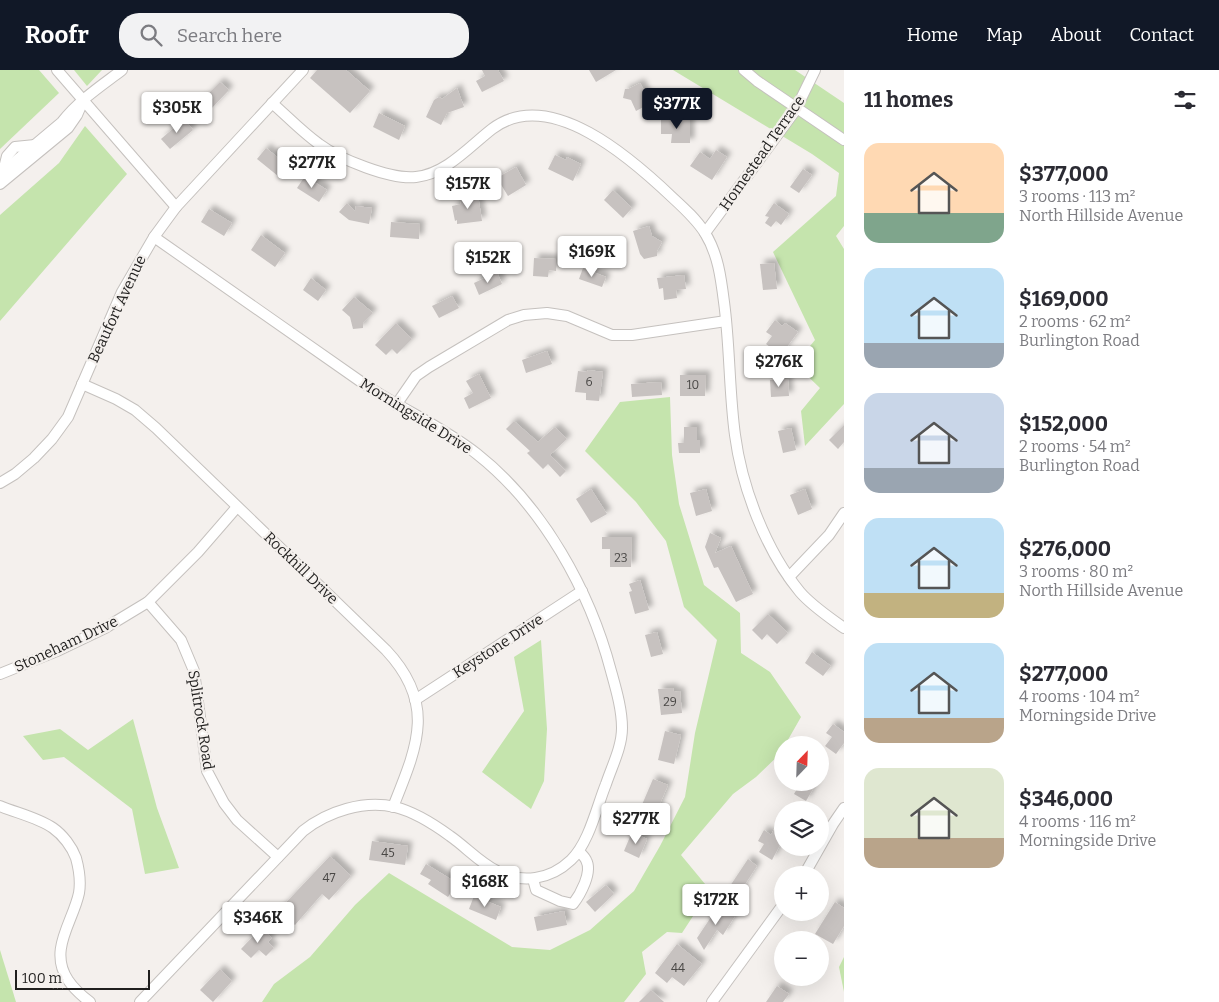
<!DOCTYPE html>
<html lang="en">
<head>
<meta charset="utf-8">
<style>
	:root { --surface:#fff; --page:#f2f2f3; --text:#2b2b33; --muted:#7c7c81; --accent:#111827 }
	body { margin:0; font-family:Bitter,serif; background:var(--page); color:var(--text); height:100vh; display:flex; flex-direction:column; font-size:19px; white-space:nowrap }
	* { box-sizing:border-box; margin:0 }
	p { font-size:16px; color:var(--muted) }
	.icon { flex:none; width:28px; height:28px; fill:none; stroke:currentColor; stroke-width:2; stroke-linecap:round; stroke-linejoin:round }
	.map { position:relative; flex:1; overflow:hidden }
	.side { display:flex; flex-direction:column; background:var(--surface); width:375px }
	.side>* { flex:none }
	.needle { width:32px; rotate:23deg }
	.fabs { position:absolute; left:774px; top:666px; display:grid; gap:10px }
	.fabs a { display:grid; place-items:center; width:55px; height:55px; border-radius:50%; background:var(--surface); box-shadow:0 5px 20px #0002; font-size:25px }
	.scale { position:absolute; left:15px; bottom:12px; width:135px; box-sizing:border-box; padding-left:5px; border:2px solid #201f1e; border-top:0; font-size:14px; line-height:18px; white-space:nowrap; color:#201f1e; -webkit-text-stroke:4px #f4f0ed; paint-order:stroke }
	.price { position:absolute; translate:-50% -42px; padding:0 11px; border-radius:5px; background:#fff; color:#222; font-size:16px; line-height:32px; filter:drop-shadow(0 1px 2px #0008) }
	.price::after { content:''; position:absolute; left:50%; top:30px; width:15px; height:11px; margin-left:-8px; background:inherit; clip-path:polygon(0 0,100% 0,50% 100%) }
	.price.active { background:var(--accent); color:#fff }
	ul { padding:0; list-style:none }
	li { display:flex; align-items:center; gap:15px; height:125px; padding:0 20px }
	li span { display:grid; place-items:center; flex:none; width:140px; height:100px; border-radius:15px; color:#555 }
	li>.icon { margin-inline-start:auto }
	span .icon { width:60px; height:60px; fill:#fffc; stroke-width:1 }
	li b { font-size:21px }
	h2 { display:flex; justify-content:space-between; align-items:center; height:60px; padding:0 20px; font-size:21px }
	header { display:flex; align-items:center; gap:30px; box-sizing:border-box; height:70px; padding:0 25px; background:var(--accent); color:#fff }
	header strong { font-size:24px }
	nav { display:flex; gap:28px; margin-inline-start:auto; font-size:18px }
	.search { width:350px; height:45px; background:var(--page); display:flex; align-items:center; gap:12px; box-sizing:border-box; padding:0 18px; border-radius:20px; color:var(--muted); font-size:19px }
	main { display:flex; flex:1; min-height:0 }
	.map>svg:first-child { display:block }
</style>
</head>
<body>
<header>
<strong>Roofr</strong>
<div class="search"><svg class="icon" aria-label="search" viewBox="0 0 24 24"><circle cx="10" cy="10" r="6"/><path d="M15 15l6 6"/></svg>Search here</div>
<nav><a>Home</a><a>Map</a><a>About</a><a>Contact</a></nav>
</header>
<main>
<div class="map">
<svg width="844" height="932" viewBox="0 0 844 932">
	<defs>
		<filter id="shadow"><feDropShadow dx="4.5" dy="-4.5" stdDeviation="2.5" flood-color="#0004"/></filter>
	</defs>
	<rect width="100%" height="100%" fill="#f4f0ed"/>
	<g fill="#c5e4ad">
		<polygon points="0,0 39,0 59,23 0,79"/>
		<polygon points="74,0 102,0 87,16"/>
		<polygon points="673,0 795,0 844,33 844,156 836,166 844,179 844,334 805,376 801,341 820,318 795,294 815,270 773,182 836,126 839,103 812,84"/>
		<polygon points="85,56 127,104 0,251 0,145 59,93"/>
		<polygon points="670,327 672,385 679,434 704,515 740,543 741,583 770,602 801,647 785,675 782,675 781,683 756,707 733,724 681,785 710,820 682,863 667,862 642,882 646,904 624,932 262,932 274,914 310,887 355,835 389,803 512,877 550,880 590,860 634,821 660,776 685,727 695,663 717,570 684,537 666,471 636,432 585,381 620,332"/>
		<polygon points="541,570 547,659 544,711 531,739 482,702 524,641 514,587"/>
		<polygon points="133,649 157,738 179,798 145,804 132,739 64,687 43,690 23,666 60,659 88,680"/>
		<polygon points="0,880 16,932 0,932"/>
		<polygon points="844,887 844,922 839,897"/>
	</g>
	<g fill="#c7c2c0" filter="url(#shadow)">
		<polygon points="317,0 346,0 370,21 350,43 310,8"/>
		<polygon points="482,0 498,0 504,11 482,22 476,11 485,6"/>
		<polygon points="589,0 616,0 596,12"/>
		<polygon points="220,12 229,20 210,40 201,31"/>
		<polygon points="640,13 651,33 636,41 631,30 623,28 625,19 628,19"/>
		<polygon points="457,18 464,37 447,43 441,55 426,47 434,30 439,27 442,29"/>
		<polygon points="379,43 405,56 399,70 373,57"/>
		<polygon points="184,49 193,60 170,79 161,69"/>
		<polygon points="661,49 690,50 690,73 671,73 672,64 661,64"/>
		<polygon points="266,78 287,95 278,106 257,89"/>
		<polygon points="716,80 727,87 712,110 690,96 700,82 710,89"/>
		<polygon points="555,85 566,90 567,87 581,94 573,111 548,99"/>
		<polygon points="516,97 526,115 508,126 497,108"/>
		<polygon points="803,99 812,105 799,123 790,117"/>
		<polygon points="305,106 327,120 319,132 297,118"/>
		<polygon points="613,120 632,138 623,148 604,130"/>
		<polygon points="478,125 482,151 457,154 457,150 455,151 452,136 461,134 460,128"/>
		<polygon points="347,133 355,141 356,136 372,138 369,154 349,150 339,142"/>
		<polygon points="774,133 789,144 781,155 776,151 771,157 765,153 769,147 765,146"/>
		<polygon points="209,139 232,153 224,166 201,152"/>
		<polygon points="391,152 420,154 419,169 390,167"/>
		<polygon points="649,156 652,166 662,172 657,181 657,186 644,189 640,184 633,161"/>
		<polygon points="261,165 285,183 275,197 251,180"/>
		<polygon points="534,188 556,189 556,201 549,200 548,207 533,206"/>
		<polygon points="774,193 777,219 763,220 760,194"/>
		<polygon points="583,198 606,207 602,217 579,209"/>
		<polygon points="497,202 502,214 479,225 474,213"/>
		<polygon points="684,205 686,219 676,220 677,228 664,230 663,218 659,219 657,208"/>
		<polygon points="311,208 326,220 318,231 303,220"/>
		<polygon points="452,226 459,238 439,248 432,236"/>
		<polygon points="354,227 373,243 363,253 363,258 353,259 350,247 342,240"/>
		<polygon points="775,250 782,256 785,253 798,262 781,285 766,274 772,266 766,262"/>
		<polygon points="396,253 412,269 397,284 392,279 386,285 375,275"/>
		<polygon points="547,281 552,294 526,303 522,290"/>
		<polygon points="588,300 603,302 599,331 586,330 586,323 575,322 578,301 587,302"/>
		<polygon points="479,304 491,328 469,339 464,328 473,323 466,311"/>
		<polygon points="680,305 706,305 705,326 680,326"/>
		<polygon points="788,309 789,326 771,327 770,310"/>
		<polygon points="661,312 662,325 632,327 631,314"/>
		<polygon points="514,351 538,372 555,357 567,369 550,385 566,401 560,407 548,394 543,399 527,383 530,381 506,359"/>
		<polygon points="844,355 844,372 838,379 829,370"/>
		<polygon points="684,357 697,357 697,370 700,370 700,383 679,383 678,373 684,373"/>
		<polygon points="791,358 796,380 783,383 778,361"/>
		<polygon points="591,419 607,444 591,453 576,429"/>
		<polygon points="706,419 712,441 696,446 690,423"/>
		<polygon points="805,419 812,439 798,445 790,425"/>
		<polygon points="710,463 721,468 715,483 731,476 753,524 736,532 718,497 714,498 705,477"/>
		<polygon points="602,467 632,467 631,497 610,497 610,479 602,479"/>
		<polygon points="640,510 649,540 635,544 629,522 632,521 629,514"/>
		<polygon points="768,544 788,563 777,574 767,564 762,570 752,560"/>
		<polygon points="657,562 663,584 651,587 645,565"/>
		<polygon points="812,582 831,596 823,606 805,593"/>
		<polygon points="673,618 674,622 680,621 682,643 661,645 658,619"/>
		<polygon points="833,654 844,662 844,673 836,684 825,676 832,667 826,663"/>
		<polygon points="665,661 681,665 674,694 658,690"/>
		<polygon points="653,709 668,715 656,743 641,737"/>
		<polygon points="801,712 817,712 806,731 794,724"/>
		<polygon points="782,744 782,771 772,790 759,782 764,774 758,771 764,760 771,765"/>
		<polygon points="632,762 647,769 639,788 624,781"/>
		<polygon points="372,771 408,776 405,795 369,790"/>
		<polygon points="330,786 351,806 329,830 322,824 295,855 278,841"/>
		<polygon points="748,789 757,796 738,825 728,819"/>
		<polygon points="426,794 457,813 448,827 428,814 431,810 420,804"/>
		<polygon points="606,815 614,824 595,842 586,832"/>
		<polygon points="474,826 501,837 496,850 469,839"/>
		<polygon points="835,832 844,838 844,856 833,874 815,864"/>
		<polygon points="719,835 735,846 723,865 717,860 704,880 697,868"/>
		<polygon points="564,841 567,855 537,861 534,847"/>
		<polygon points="261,858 272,868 268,872 274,878 266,886 259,880 251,888 241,879"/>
		<polygon points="677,874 702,894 684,916 672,907 667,913 655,903"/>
		<polygon points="220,899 232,911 213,932 200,920"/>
		<polygon points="777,916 789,924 783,932 766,932"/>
		<polygon points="651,920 664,932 639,932"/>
	</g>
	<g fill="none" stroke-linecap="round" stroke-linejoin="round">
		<g stroke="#c5c1be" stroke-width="12">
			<g id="minor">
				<polyline points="57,0 176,137"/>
				<polyline points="744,0 757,11 844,70"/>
				<path d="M 272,33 C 287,46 302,62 319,74 C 339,89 391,110 416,107 C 446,104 470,76 492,59 C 550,15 633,90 673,128 C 685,139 697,150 705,163 C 718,184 721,208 724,232 C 730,276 729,321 735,365 C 742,418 766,481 800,522 C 812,536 829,547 844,558"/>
				<polyline points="3,102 7,86 15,77 35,75"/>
				<path d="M 0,104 L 62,52 C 78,31 101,16 122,0"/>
				<polyline points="0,114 68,58 77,45 83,31"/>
				<polyline points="705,163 795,41 815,0"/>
				<path d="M 82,314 L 116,329 L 135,340 L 156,358 L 386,580 C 437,634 417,677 393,737"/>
				<polyline points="396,335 416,306 429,297 508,250 524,245 547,243 567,246 612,265 632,265 726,251"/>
				<polyline points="0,413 15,404 34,388 52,369 68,347 122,222 154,167 176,137 303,0"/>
				<polyline points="789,507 829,465 844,443"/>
				<polyline points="148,532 181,570 194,601 207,701 224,733 237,750 278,787"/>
				<polyline points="0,604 57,581 105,558 148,532 198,482 237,437"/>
				<polyline points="415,630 582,521"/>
				<path d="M 0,736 C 17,743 39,748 53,758 C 63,765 72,777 76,788 C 79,799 81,811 79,823 C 73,852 48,880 68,910 C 74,919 82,926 90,932"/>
				<polyline points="804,805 833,754 844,738"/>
				<path d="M 533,809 L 536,820 L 560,831 L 573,834 C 580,825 593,802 586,790 C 585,787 581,784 579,781"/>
				<path d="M 140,932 L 303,761 C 328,741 364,730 395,737 C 415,742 435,755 450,766 C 466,777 480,793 497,801 C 522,814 550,810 571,790 C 589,773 597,736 606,714 C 612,696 622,677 622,658 C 622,639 616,619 611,601 C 590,521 543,436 477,384 C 443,357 403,340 367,316 L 154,167"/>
				<polyline points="712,932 782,836"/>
			</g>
		</g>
		<use href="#minor" stroke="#fff" stroke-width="10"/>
	</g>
	<g text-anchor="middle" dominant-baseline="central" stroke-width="4.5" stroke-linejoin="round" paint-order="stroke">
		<g font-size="12" fill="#4a4846">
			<text x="589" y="312">6</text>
			<text x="693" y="315">10</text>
			<text x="621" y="488">23</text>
			<text x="670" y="632">29</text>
			<text x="388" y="783">45</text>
			<text x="329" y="808">47</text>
			<text x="678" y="898">44</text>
		</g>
		<g font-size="15" fill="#201f1e" stroke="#f4f0ed">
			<text transform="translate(762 83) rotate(-55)">Homestead Terrace</text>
			<text transform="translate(117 239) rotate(-65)">Beaufort Avenue</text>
			<text transform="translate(416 346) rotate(32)">Morningside Drive</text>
			<text transform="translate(301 498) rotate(44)">Rockhill Drive</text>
			<text transform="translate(66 574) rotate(-25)">Stoneham Drive</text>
			<text transform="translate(498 576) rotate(-33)">Keystone Drive</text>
			<text transform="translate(201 650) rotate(81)">Splitrock Road</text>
		</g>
	</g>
</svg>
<div class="fabs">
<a><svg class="needle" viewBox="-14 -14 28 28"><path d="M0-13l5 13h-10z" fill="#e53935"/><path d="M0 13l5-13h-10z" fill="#7c7c81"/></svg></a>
<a><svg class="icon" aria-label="layers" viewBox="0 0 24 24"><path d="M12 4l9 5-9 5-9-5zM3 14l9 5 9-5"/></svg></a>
<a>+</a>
<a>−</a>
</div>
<div class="scale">100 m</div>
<b class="price active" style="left:677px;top:60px">$377K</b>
<b class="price" style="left:177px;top:64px">$305K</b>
<b class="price" style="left:312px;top:119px">$277K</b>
<b class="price" style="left:468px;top:140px">$157K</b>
<b class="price" style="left:592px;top:208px">$169K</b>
<b class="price" style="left:488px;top:214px">$152K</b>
<b class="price" style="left:779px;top:318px">$276K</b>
<b class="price" style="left:636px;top:775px">$277K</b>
<b class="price" style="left:485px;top:838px">$168K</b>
<b class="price" style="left:716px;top:856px">$172K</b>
<b class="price" style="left:258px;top:874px">$346K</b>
</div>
<section class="side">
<h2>11 homes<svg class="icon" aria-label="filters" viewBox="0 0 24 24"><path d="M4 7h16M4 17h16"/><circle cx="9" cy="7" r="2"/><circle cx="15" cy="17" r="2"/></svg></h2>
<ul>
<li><span style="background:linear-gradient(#ffd9b3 70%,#7fa58c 0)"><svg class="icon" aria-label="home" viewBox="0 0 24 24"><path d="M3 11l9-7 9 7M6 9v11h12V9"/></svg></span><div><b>$377,000</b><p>3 rooms · 113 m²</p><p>North Hillside Avenue</p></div></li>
<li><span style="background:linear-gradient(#bfe0f5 75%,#9aa5b1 0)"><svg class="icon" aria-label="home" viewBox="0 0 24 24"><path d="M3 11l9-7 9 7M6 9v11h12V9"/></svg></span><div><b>$169,000</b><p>2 rooms · 62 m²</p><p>Burlington Road</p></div></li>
<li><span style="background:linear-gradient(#c9d6e8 75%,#9aa5b1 0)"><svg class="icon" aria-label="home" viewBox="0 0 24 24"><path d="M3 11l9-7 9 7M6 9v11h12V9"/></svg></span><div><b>$152,000</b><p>2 rooms · 54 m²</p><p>Burlington Road</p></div></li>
<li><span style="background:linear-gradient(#bfe0f5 75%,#c2b280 0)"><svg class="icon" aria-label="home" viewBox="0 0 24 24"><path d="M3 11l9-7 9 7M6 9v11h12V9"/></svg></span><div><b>$276,000</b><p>3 rooms · 80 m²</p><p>North Hillside Avenue</p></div></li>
<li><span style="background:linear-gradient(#bfe0f5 75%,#b9a48a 0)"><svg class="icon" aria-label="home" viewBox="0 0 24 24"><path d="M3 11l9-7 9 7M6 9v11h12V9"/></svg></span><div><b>$277,000</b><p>4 rooms · 104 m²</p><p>Morningside Drive</p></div></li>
<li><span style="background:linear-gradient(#dfe7d0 70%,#b9a48a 0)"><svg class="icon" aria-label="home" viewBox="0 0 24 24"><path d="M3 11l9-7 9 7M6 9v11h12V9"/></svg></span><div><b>$346,000</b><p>4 rooms · 116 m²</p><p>Morningside Drive</p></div></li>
</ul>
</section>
</main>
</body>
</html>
